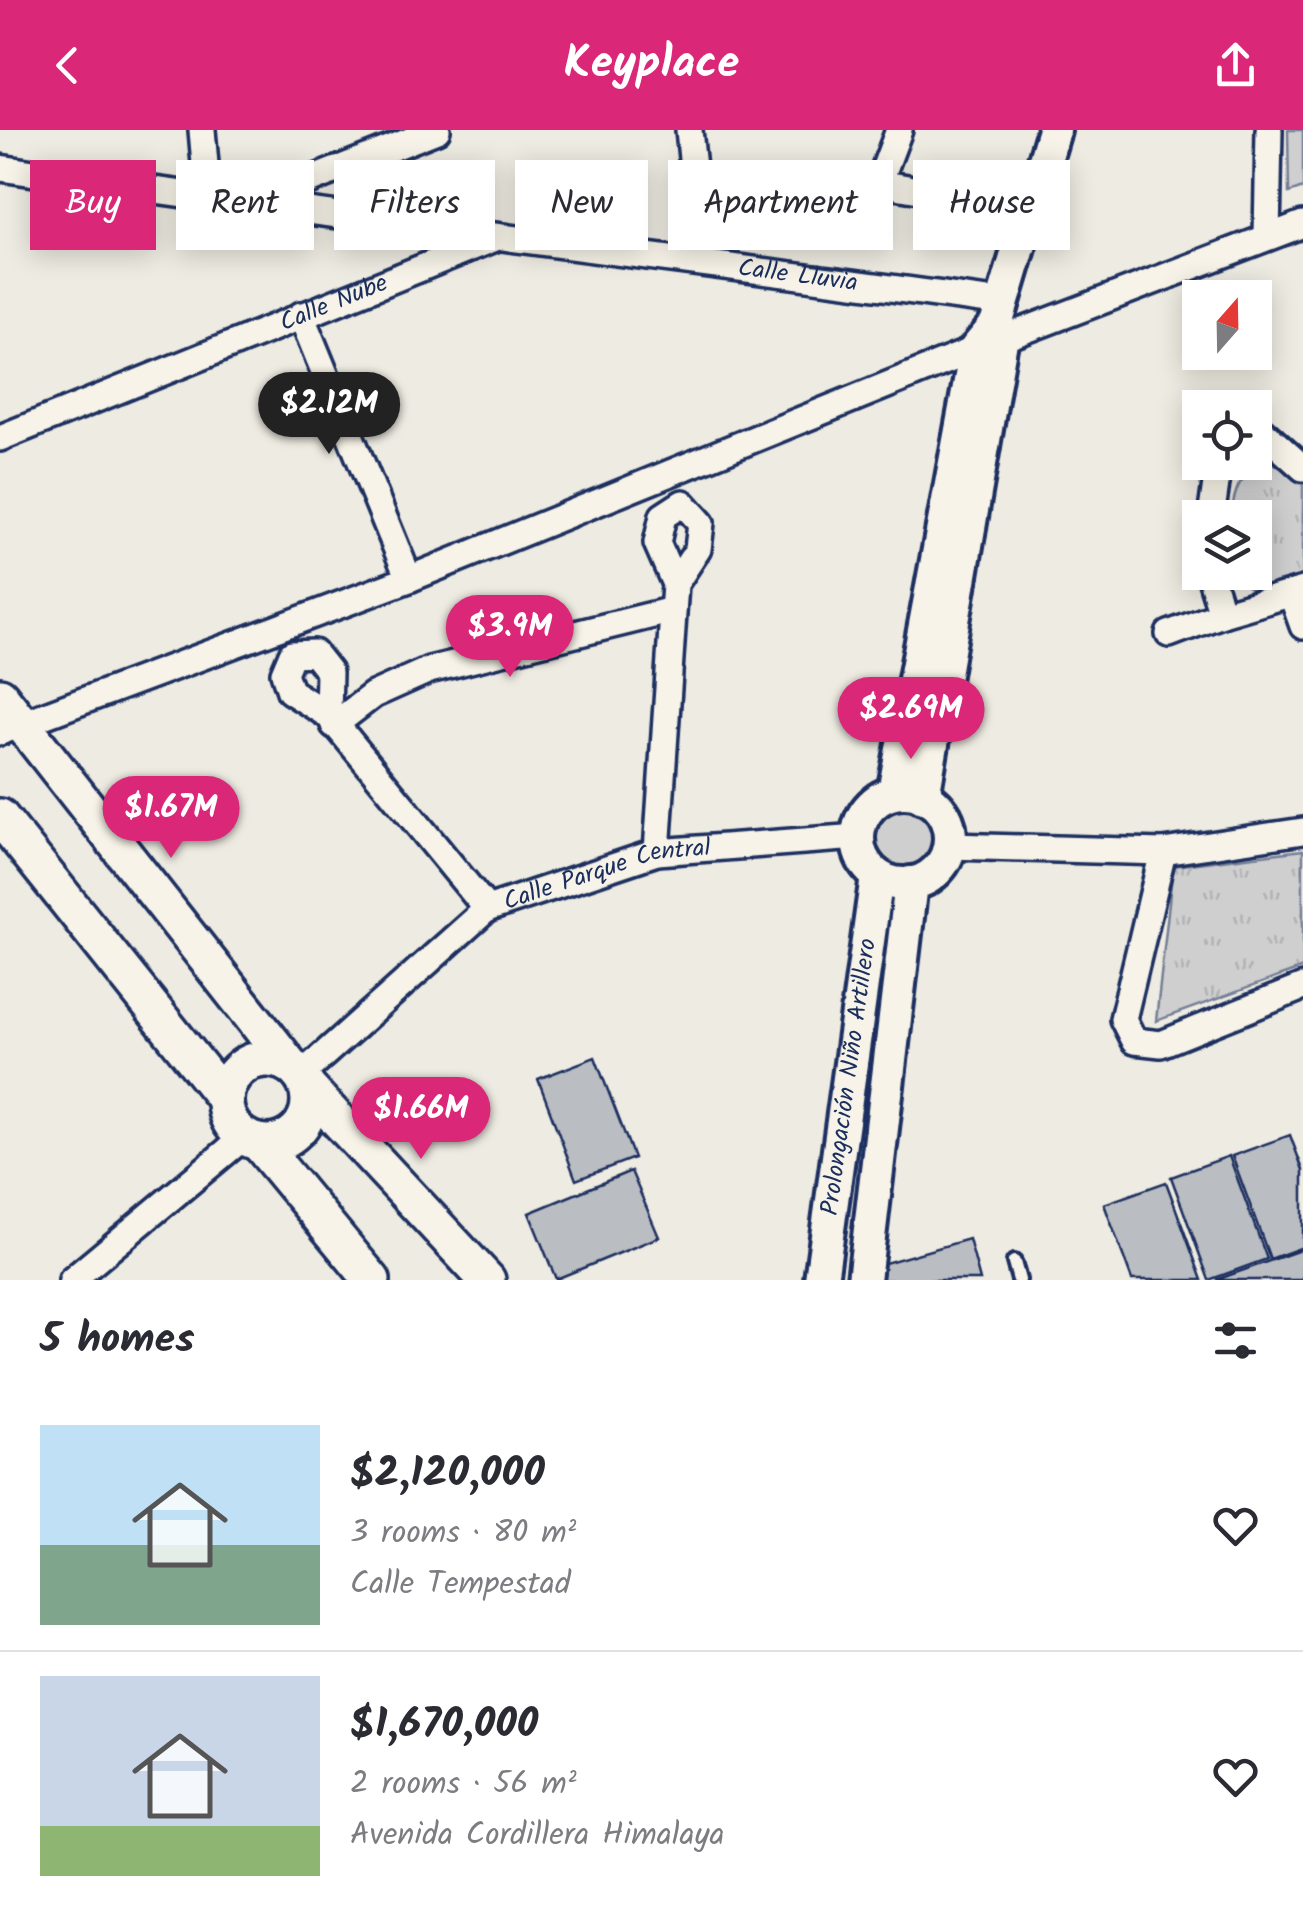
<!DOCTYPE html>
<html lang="en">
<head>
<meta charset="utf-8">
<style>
	:root { --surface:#fff; --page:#f7f7f7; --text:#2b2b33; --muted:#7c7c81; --line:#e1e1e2; --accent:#db2777 }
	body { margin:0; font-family:Kalam,sans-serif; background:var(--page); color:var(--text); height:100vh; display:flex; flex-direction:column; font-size:38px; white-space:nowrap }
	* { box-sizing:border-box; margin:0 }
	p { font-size:32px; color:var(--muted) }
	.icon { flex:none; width:55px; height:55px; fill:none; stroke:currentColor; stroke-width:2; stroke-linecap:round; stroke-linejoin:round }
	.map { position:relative; height:1150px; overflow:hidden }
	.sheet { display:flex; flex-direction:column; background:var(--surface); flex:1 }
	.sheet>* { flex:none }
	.hud { position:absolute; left:30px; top:30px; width:1245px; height:90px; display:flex; gap:20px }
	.needle { width:65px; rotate:20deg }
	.tools { position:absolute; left:1182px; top:150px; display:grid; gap:20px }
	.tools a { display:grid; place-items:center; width:90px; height:90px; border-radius:0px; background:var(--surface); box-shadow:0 5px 25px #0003; font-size:50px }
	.price { position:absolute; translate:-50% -85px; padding:0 22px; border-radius:35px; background:var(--accent); color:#fff; font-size:32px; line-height:65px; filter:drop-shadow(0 2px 5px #0008) }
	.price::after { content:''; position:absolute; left:50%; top:60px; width:30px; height:22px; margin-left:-15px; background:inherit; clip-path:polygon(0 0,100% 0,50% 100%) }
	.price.current { background:#222; color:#fff }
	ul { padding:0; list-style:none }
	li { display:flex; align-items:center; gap:30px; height:250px; padding:0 40px }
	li+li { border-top:2px solid var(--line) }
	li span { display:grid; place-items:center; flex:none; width:280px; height:200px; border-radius:0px; color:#555 }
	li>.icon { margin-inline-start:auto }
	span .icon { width:120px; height:120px; fill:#fffc; stroke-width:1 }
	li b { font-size:42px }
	h2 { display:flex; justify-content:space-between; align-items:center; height:120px; padding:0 40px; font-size:42px }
	.pill { padding:0 35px; border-radius:0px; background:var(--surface); box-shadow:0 5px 25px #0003; font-size:35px; line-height:90px }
	.pill.current { background:var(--accent); color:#fff }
	header { display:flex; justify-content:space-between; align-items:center; height:130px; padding:0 40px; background:var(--accent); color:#fff; font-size:45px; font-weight:800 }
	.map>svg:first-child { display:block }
</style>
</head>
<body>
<header><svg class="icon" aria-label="back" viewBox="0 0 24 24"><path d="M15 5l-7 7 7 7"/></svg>Keyplace<svg class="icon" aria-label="share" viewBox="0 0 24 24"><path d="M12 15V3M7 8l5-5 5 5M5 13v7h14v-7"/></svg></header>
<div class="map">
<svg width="1303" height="1150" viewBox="0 0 1303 1150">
	<defs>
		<pattern id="grass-tufts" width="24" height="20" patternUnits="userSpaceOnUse" patternTransform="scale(2.5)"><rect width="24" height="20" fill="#cfcfcf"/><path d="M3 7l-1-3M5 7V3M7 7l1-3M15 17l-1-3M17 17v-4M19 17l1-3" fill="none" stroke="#b1b2b4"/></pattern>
	</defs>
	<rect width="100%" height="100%" fill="#eeebe2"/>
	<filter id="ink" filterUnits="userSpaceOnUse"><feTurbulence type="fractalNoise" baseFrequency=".01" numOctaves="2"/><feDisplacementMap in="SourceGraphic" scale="20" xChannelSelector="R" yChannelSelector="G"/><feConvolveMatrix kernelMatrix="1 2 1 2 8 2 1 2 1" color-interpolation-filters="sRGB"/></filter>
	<g filter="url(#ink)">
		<g fill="url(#grass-tufts)" stroke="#757f96" stroke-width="2.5">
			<path d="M 1270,332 L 1287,339 L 1303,355 L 1303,452 C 1272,464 1257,471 1233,443 L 1255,442 L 1255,388 L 1231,388 C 1234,357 1240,343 1270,332 Z"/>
			<polygon points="1303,720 1303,838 1156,891 1173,736"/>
		</g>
		<g fill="#cfcfcf" stroke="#757f96" stroke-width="2.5">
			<polygon points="1288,0 1303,0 1303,58 1289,63"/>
			<circle cx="904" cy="709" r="45"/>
		</g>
		<g fill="#babdc2" stroke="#1b2f5e" stroke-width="2.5">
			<polygon points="595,927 634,1028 576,1050 538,949"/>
			<polygon points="1290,1005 1303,1040 1303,1117 1270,1129 1232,1026"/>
			<polygon points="1229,1026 1267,1129 1209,1150 1171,1047"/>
			<polygon points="631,1041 659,1107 556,1149 529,1083"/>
			<polygon points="1166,1052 1202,1150 1132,1150 1104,1074"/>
			<polygon points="969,1109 980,1150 871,1150 867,1138"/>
			<polygon points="1303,1119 1303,1150 1216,1150"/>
		</g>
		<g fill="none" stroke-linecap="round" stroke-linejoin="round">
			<g stroke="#1b2f5e" stroke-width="20">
				<polyline id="service" points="1014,1132 1019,1150"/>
			</g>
			<g stroke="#1b2f5e" stroke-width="32">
				<g id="minor">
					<polyline points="202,0 208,68"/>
					<polyline points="689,0 703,132"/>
					<polyline points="899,0 879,53 1033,80"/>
					<path id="s1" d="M 0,38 C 334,87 669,128 1003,173"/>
					<polyline points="253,73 437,0"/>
					<polyline points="1267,107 1269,0"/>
					<polyline points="301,185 409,449"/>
					<polyline points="1255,302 1263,302 1303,338"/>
					<path id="s2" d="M 0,308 L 498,107"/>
					<polyline points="1211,388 1219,332"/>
					<polyline points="1209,442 1222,484"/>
					<polyline points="1292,465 1303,496"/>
					<polyline points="1169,504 1222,484 1303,460"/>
					<polyline points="328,585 329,542 314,523 292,524 284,543 290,561 328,585 487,779"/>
					<polyline points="334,595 373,565 429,540 673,480"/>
					<polyline points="0,602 409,449 976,219 1303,94"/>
					<polyline points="949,716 1163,722 1303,701"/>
					<polyline points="657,722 675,454 657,413 663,386 683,373 701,393 698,419 675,454"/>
					<polyline points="1163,722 1123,889 1134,911 1161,914 1303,857"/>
					<path id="s3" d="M 301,945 L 487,779 L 657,722 L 858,707"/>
					<polyline points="72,1150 244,1007"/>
				</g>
			</g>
			<g stroke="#1b2f5e" stroke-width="40">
				<g id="tertiary">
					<circle cx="904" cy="708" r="46"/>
					<polyline points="894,663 976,219 996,195 1054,0"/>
					<polyline points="923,667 1001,211 996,195"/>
					<path id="s4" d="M 821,1150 L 877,746"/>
					<polyline points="864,1150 911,753"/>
				</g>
			</g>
			<g stroke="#1b2f5e" stroke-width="42">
				<g id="secondary">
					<polyline points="0,566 290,935"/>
					<polyline points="0,687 225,969"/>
					<circle cx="267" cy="971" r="42"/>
					<polyline points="308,958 487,1150"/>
					<polyline points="258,1012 372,1150"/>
				</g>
			</g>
			<use href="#service" stroke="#f7f3e8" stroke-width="12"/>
			<use href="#minor" stroke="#f7f3e8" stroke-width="25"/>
			<use href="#tertiary" stroke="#f7f3e8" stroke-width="32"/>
			<use href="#secondary" stroke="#f7f3e8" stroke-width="35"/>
		</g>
	</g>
	<g text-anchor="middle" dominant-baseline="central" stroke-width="9" stroke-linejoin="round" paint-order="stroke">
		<g font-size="25" fill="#1b2f5e" stroke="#f7f3e8">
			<text stroke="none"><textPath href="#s1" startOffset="805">Calle Lluvia</textPath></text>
			<text stroke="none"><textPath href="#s2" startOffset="360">Calle Nube</textPath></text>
			<text stroke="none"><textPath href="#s3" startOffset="375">Calle Parque Central</textPath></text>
			<text stroke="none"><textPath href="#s4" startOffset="205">Prolongación Niño Artillero</textPath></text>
		</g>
	</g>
</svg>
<div class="tools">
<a><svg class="needle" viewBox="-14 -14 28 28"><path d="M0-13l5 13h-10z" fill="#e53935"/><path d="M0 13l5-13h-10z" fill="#7c7c81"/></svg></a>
<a><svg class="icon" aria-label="locate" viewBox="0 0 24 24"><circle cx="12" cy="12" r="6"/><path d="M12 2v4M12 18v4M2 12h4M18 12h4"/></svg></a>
<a><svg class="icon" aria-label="layers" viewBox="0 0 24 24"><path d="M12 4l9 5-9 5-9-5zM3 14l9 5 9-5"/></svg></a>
</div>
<b class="price current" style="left:329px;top:327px">$2.12M</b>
<b class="price" style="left:510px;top:550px">$3.9M</b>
<b class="price" style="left:911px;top:632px">$2.69M</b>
<b class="price" style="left:171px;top:731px">$1.67M</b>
<b class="price" style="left:421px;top:1032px">$1.66M</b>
<div class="hud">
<a class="pill current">Buy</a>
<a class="pill">Rent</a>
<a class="pill">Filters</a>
<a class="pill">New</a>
<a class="pill">Apartment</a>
<a class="pill">House</a>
</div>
</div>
<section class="sheet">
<h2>5 homes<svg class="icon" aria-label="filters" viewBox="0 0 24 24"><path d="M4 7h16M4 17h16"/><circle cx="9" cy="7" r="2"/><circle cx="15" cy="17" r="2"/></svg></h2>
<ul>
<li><span style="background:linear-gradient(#bfe0f5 60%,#7fa58c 0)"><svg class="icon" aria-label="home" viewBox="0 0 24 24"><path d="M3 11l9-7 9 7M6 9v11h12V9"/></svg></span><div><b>$2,120,000</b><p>3 rooms · 80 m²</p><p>Calle Tempestad</p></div><svg class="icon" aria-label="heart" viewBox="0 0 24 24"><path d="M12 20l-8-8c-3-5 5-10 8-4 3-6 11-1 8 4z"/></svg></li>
<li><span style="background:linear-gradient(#c9d6e8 75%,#8fb573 0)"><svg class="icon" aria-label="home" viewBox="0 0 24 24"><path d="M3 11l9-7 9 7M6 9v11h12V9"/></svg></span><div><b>$1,670,000</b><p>2 rooms · 56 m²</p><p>Avenida Cordillera Himalaya</p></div><svg class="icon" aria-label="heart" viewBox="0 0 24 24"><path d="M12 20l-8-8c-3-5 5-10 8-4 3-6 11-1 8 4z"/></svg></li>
</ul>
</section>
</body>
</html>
